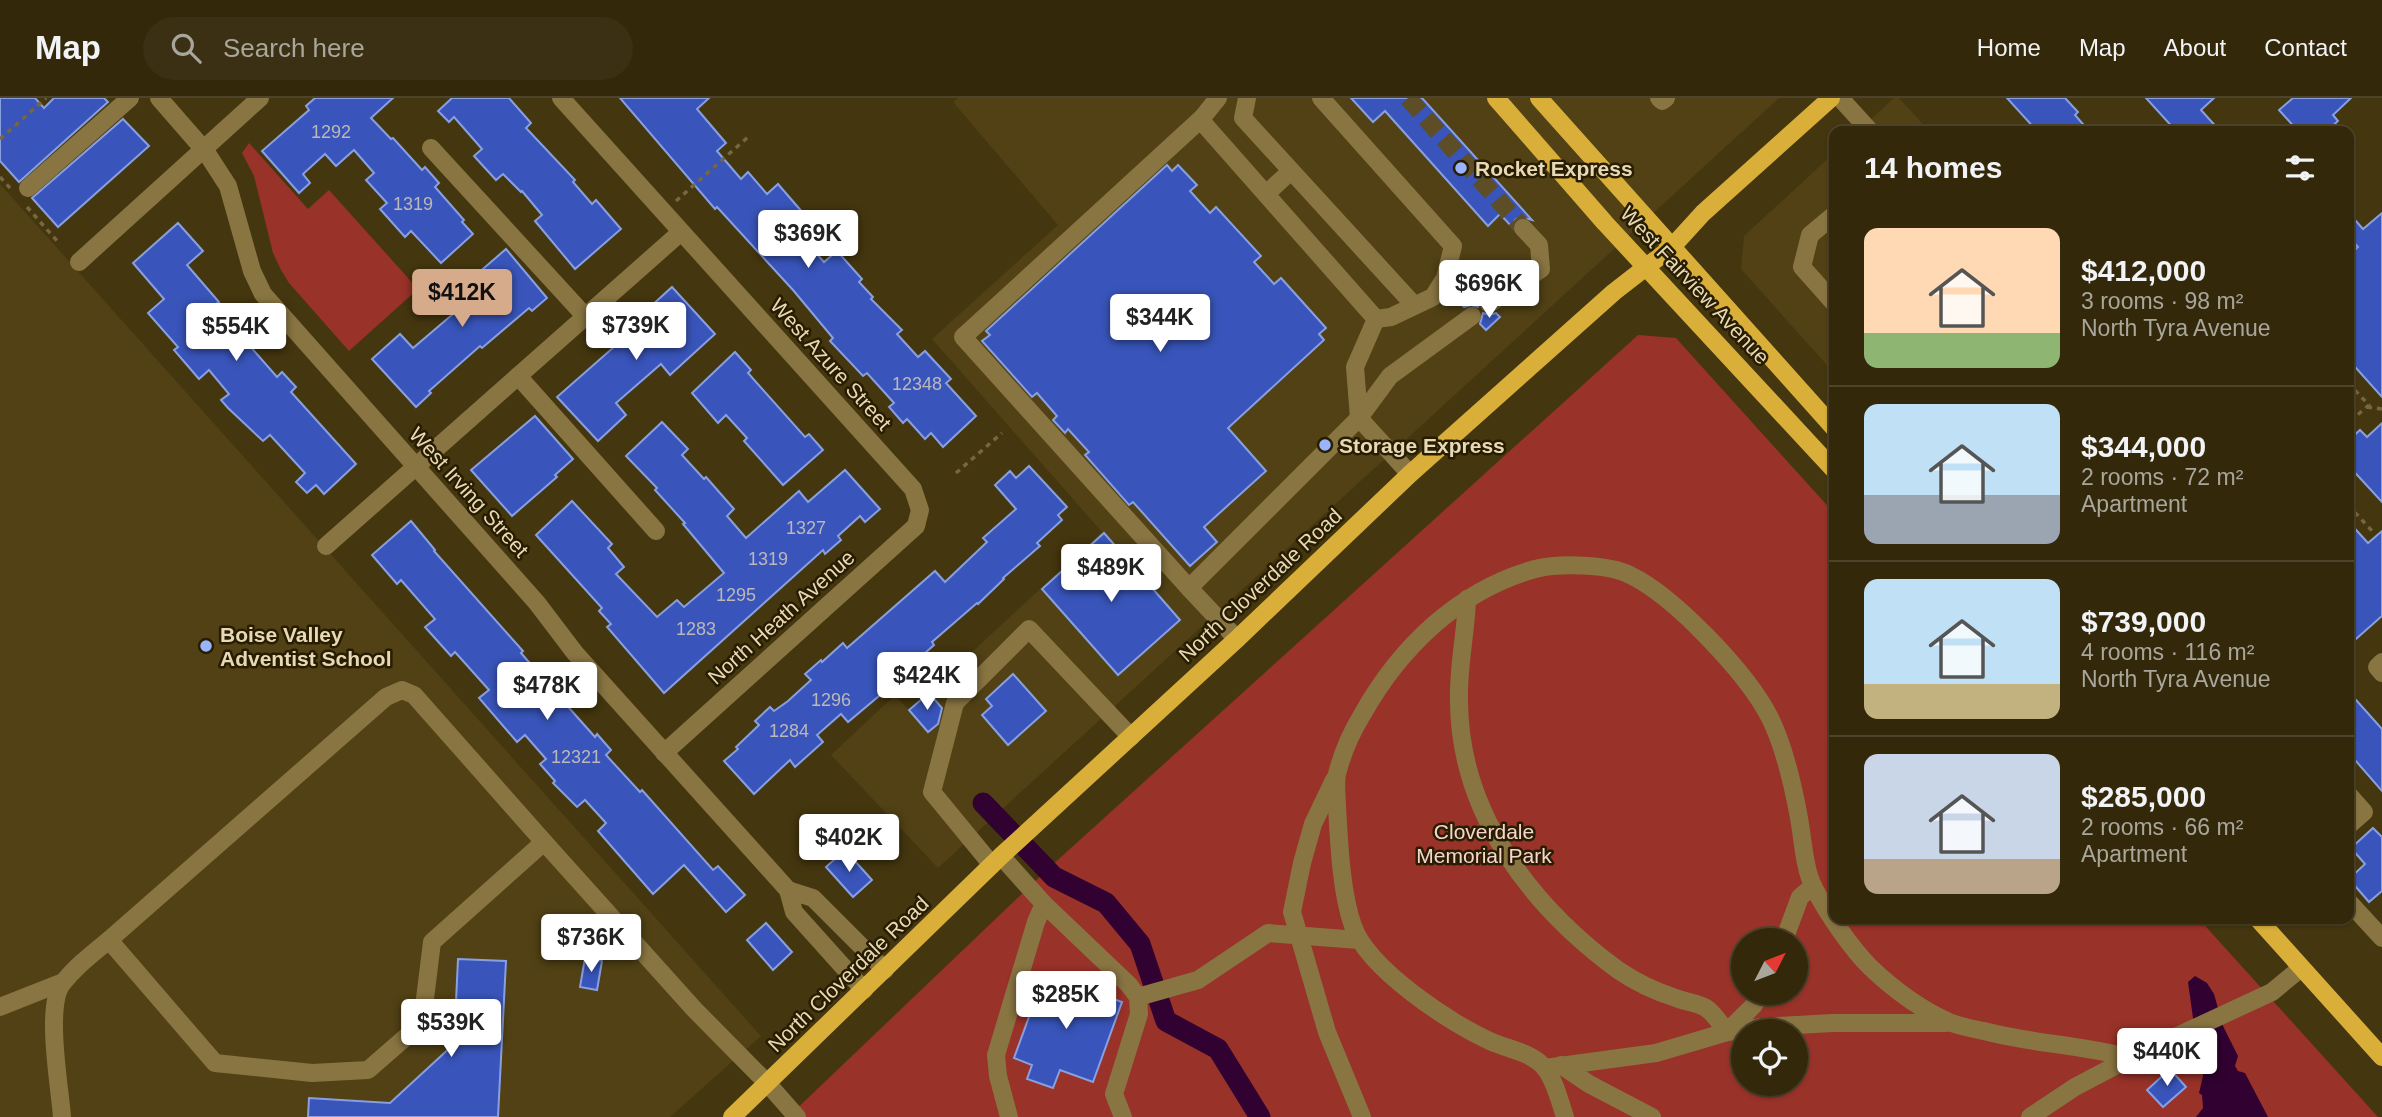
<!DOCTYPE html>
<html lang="en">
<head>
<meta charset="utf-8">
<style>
	:root { --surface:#33280a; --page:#3b3013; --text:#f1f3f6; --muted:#a9a69c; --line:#4e442b; --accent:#d6ab8b }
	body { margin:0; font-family:Arial,sans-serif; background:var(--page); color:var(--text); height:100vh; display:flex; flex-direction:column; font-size:26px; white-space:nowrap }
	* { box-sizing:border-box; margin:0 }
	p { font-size:23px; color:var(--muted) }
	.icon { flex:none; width:38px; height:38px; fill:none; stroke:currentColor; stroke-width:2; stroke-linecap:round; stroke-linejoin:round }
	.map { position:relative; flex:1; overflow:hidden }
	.side { position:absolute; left:1829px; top:28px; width:525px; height:798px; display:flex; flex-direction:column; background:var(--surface); border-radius:14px; box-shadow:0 2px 5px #0004,0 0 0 2px var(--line) }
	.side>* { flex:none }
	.needle { width:46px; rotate:48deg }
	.buttons { position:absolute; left:1731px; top:830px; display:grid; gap:14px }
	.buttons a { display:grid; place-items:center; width:77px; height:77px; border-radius:50%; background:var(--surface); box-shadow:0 2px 5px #0004,0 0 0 2px var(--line); font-size:35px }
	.price { position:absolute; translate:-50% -60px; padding:0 16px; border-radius:7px; background:#fff; color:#222; font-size:23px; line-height:46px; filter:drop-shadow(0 2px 4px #0008) }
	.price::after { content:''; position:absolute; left:50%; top:42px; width:21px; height:16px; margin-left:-10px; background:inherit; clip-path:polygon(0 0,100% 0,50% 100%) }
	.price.selected { background:var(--accent); color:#111 }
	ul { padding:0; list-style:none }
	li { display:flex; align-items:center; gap:21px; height:175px; padding:0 35px }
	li+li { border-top:2px solid var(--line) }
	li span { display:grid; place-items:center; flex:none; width:196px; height:140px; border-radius:14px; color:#555 }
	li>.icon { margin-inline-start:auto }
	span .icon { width:84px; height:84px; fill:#fffc; stroke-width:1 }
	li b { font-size:30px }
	h2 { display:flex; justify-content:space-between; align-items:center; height:84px; padding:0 35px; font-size:30px }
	header { display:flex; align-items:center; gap:42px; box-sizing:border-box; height:98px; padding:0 35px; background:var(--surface); border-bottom:2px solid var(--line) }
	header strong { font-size:33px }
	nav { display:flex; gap:38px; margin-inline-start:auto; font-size:24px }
	.search { width:490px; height:63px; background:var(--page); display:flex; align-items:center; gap:18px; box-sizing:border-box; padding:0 24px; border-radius:38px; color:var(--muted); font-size:26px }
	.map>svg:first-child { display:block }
</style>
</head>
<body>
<header>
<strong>Map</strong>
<div class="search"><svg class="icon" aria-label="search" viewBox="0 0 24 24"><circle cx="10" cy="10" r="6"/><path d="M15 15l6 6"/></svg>Search here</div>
<nav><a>Home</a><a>Map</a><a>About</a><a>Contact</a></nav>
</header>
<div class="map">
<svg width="2382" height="1019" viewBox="0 0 2382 1019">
	<rect width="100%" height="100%" fill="#44360e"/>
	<g fill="#514115">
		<polygon points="958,0 1779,0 938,770 831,657 895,597 909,612 1102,434 932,241 1058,127 953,4"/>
		<polygon points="1894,0 1899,0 1929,33 1858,33"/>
		<polygon points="1834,55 1834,275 1741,171 1744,138"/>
		<polygon points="0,86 761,938 670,1019 0,1019"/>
	</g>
	<g fill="#993229" fill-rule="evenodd">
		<polygon points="249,45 308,111 329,92 418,191 349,253 289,185 281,172 273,155 254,78 242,55"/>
		<path d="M 1638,237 L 1676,240 L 1834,415 L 1834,821 L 2199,821 L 2378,1019 L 788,1019 L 1050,769 ZM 1743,842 L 1796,842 L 1796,894 L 1743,894 ZM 1743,933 L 1796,933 L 1796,985 L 1743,985 Z"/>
	</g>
	<polygon fill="#310131" points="2195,878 2207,885 2214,896 2223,928 2238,958 2235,968 2238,973 2245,975 2268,1019 2196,1019 2203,1010 2202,997 2199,995 2203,978 2204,950 2193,920 2188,884"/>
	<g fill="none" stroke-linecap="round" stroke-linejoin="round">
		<polyline stroke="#310131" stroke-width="21" points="983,705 1054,779 1106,805 1140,846 1166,923 1218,951 1260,1019"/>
	</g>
	<g fill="#3955bb" stroke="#89a0e0" stroke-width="2">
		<polygon points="0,0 35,0 44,10 54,0 104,0 108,4 19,84 0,63"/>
		<polygon points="315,0 393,0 371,20 391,41 393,40 422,72 425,69 439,85 435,89 464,122 462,124 473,136 441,165 411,133 405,139 380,111 387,105 366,82 374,75 354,52 336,68 325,56 303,76 310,85 299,95 262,53 309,12 306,8"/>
		<polygon points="452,0 509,0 531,25 526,30 575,82 573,84 592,106 596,102 621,131 575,171 535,123 542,117 522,93 521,94 503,76 496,82 474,58 482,51 454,19 449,24 438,13"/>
		<polygon points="620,0 709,0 697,11 726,45 717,53 741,81 748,74 767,96 778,86 803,115 790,126 824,164 837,153 862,181 859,184 873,199 871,201 902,232 897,236 918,259 925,253 951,281 946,285 976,318 943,349 931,335 925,341 907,321 903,325 889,309 894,305 867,275 863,278 830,243 833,240 793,192 717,109 715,111"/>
		<polygon points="1351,0 1422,0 1532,122 1520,119 1515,122 1512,129 1500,116 1488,128 1385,13 1373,24"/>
		<polygon points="2007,0 2065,0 2078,14 2075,17 2089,33 2037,33"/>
		<polygon points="2146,0 2214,0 2201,12 2220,33 2176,33"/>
		<polygon points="2293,0 2351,0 2333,17 2338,23 2327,33 2298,33 2279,12"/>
		<polygon points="123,21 149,48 58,129 32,100"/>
		<polygon points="1167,67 1172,73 1178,67 1197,87 1190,93 1210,115 1216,109 1261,158 1254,164 1274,186 1281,180 1326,230 1319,236 1324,242 1228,330 1266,373 1204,429 1217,444 1190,468 1133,404 1129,407 1085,357 1089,354 1068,331 1065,335 1053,322 1057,318 1037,295 1032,299 982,243 990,237 986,233"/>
		<polygon points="2348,114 2363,131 2382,115 2382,299 2348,261 2348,158 2358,149 2348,138"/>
		<polygon points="178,125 203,153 187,167 219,204 214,207 277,279 282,274 296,289 291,294 356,366 324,396 316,387 307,395 296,384 305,375 270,337 263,343 228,310 221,302 229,296 209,272 199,281 174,252 178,249 148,215 164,201 133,165"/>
		<polygon points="506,151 547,200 532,213 529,210 482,250 480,248 429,293 431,295 416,309 372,261 400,236 413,250 453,216 449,212 483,183 477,176"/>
		<polygon points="1467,182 1481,198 1478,209 1471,207 1464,209 1452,196"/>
		<polygon points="672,189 715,236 670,277 661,266 616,305 626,317 598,343 557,299 631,234 627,230"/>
		<polygon points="1483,215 1489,217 1496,215 1500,219 1486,232 1480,226"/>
		<polygon points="735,254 751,272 748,275 805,339 809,336 823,352 783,387 744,343 747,340 726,317 718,325 692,295"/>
		<polygon points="535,318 573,361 555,377 557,379 512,418 471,372"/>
		<polygon points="662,324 688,351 682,357 704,381 706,379 734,411 727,418 746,440 799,393 808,404 845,372 880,411 865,424 860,418 838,438 841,442 825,456 823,452 664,595 607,529 611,526 599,513 602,510 536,437 572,403 612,446 608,450 624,469 616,476 657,519 677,502 684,509 724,475 683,426 685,425 655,392 657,390 626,358"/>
		<polygon points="2382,325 2382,404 2348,367 2348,343 2360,332 2367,339"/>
		<polygon points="1029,368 1067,409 1058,417 1062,422 1037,445 1040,448 1003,480 1004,481 978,506 977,505 932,544 934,547 897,580 898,582 848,624 841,616 817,637 823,644 795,669 790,662 754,696 724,663 738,651 736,649 759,627 755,623 770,609 774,613 788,603 811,582 805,576 821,562 822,564 843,545 847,550 935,473 945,484 987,444 983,440 1016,411 995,387 1010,373 1016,380"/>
		<polygon points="411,423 435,452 434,453 523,553 521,555 554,593 595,639 597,636 611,652 606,657 640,694 642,692 713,772 718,768 745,797 726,814 684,767 653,796 598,733 606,725 585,702 577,709 553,685 555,683 540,666 546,661 525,637 517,644 479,600 489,592 455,554 451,558 425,529 435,521 401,482 397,486 372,457"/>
		<polygon points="2348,423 2368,445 2382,433 2382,518 2348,548"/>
		<polygon points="1104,435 1180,522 1118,577 1042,491"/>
		<polygon points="1013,576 1046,613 1008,647 982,617 992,608 986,601"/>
		<polygon points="2348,593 2382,631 2382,693 2348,654"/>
		<polygon points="929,595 942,610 938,626 928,634 909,612"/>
		<polygon points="2373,730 2382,739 2382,793 2369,804 2349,781 2365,766 2351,750"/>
		<polygon points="845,752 872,782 853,799 826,769"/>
		<polygon points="766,825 792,854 773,872 747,842"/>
		<polygon points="585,860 602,863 597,892 580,889"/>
		<polygon points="458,861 506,863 498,1019 308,1019 309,1000 390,1005 454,946"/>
		<polygon points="1045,875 1122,904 1093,984 1060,972 1053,990 1027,981 1032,967 1014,960"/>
		<polygon points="2170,971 2186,989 2163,1009 2147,992"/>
	</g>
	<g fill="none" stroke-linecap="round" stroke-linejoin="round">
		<polyline stroke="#5d4e27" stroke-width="18" stroke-dasharray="18 9" stroke-linecap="butt" points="1408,0 1523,130"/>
		<g stroke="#766741" stroke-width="3.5" stroke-dasharray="5 5" stroke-linecap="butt">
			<polyline points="0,41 46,0"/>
			<polyline points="0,79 10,90"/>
			<polyline points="676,103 748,39"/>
			<polyline points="27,109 58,144"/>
			<polyline points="2348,285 2369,307 2348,325"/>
			<polyline points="2367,309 2382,311"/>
			<polyline points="956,375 1002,335"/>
			<polyline points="2348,407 2375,436"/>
		</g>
		<g stroke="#897542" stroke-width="18">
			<polyline points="159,0 206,54 228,88 252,173 263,196 537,505 575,555 788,792"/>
			<polyline points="561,0 913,391 920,412 916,428 664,655"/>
			<polyline points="1218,0 1202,20 1204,26 1376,221 1355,269 1359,320"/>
			<polyline points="1247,0 1243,20 1414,207"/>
			<polyline points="1321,0 1453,148 1445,180 1433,199 1391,219 1376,221"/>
			<polyline points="1659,0 1662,3 1666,0"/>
			<polyline points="1840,0 1870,33"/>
			<polyline points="431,50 585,218"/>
			<polyline points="28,90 130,0"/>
			<polyline points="1266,96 1291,73"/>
			<polyline points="1834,117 1810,137 1802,169 1834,205"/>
			<polyline points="79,164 260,0"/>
			<polyline points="1489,206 1541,171 1539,147 1523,130"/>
			<polyline points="518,278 656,433"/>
			<polyline points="1359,320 1390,278 1472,218"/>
			<polyline points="326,448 681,134"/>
			<polyline points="1189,490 963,239 1202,20"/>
			<path d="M 1467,501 C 1466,535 1458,568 1459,602 C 1459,715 1531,808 1618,872 C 1634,883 1657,894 1676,900 C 1685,904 1698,905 1706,910 C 1714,915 1721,927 1727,934 L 1754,907 L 1761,894"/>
			<polyline points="1237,541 1189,490 1359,320 1410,376"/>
			<polyline points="2382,564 2377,569 2382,575"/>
			<polyline points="1334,682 1313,726 1302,765 1292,814 1327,934 1362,1019"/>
			<polyline points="2348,696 2364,714 2348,728"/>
			<polyline points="1001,758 1044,806 1036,824 996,957 998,978 1009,1019"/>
			<polyline points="992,767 932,694 955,605 1029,531 1131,639"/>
			<polyline points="2348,803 2382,840"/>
			<polyline points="1044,806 1129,887 1138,899 1139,916 1114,996 1123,1019"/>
			<polyline points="109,842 386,599 402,592 414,597 544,744"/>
			<polyline points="1784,842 1800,799 1813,788"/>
			<polyline points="864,892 794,814 788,792 813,800 885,872"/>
			<polyline points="1138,899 1198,882 1268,835 1359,842"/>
			<polyline points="0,909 63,884"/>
			<polyline points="1561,967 1589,986 1652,1019"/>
			<polyline points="1545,970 1656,955 1727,934 1762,929 1833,925 1947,925"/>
			<path d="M 62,1019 C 60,990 45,909 62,886 C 75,869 93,855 109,842 L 215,965 L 312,975 L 368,972 L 422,925 L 432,844 L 544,744 L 694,911 L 768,986 L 797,1019"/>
			<path d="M 1565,1019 C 1560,1004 1554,979 1543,968 C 1530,954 1508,951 1492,944 C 1451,926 1368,871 1353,828 C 1341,794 1339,744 1337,708 C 1337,698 1335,686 1337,676 C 1342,656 1351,635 1362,617 C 1400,549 1459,492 1535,471 C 1559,465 1609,466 1630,477 C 1674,498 1748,576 1770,620 C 1785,650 1793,687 1799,720 C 1803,742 1804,770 1814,790 C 1827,815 1851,850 1870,869 C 1893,891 1920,911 1949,924 C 1961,929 1975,931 1988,934 C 2035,946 2083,947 2130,960"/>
			<polyline points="2030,1019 2075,989 2130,960 2272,894 2301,870"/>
		</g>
		<g stroke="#d9af39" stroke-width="18">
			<polyline points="1496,0 1605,125 1834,372"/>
			<polyline points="1539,0 1834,330"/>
			<polyline points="2258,821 2382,959"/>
			<polyline points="732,1019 1001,758 1237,541 1410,376 1614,194 1672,149 1703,115 1831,0"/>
		</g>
	</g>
	<g fill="#9ab5fd" stroke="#281d00" stroke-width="2.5">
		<circle cx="1461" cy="70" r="7"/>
		<circle cx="1325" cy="347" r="7"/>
		<circle cx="206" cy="548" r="7"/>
	</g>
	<g text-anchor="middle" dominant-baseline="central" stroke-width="5" stroke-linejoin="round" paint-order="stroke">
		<g font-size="18" fill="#bcb8b7">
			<text x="331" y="34">1292</text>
			<text x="413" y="106">1319</text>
			<text x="917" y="286">12348</text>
			<text x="806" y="430">1327</text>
			<text x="768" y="461">1319</text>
			<text x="736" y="497">1295</text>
			<text x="696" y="531">1283</text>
			<text x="831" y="602">1296</text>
			<text x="789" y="633">1284</text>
			<text x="576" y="659">12321</text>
		</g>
		<g font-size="21" font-weight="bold" fill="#e8d9b6" stroke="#281d00" text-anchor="start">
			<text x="1475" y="70">Rocket Express</text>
			<text x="1339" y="347">Storage Express</text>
			<text x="220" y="536">Boise Valley<tspan x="220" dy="24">Adventist School</tspan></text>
		</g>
		<g font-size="21" fill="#e8d9b6" stroke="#281d00">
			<text transform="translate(1695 187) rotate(47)">West Fairview Avenue</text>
			<text transform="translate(831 266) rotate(48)">West Azure Street</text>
			<text transform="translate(469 394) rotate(48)">West Irving Street</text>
			<text transform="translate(1260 487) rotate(-43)">North Cloverdale Road</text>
			<text transform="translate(781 519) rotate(-42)">North Heath Avenue</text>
			<text transform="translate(848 876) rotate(-44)">North Cloverdale Road</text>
		</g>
		<g font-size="21" fill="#f6d5cf" stroke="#281d00">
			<text x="1484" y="733">Cloverdale<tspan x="1484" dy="24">Memorial Park</tspan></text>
		</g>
	</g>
</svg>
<div class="buttons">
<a><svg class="needle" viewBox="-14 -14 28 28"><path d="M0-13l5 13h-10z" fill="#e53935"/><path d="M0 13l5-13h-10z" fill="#a9a69c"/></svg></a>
<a><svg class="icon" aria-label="locate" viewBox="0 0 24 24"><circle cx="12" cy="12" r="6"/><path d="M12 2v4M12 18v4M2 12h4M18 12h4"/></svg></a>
</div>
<b class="price" style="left:808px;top:172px">$369K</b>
<b class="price" style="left:1489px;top:222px">$696K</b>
<b class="price selected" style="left:462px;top:231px">$412K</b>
<b class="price" style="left:1160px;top:256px">$344K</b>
<b class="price" style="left:636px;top:264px">$739K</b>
<b class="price" style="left:236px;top:265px">$554K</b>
<b class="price" style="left:1111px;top:506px">$489K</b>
<b class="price" style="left:927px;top:614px">$424K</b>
<b class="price" style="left:547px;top:624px">$478K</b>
<b class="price" style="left:849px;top:776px">$402K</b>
<b class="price" style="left:591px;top:876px">$736K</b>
<b class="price" style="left:1066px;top:933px">$285K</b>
<b class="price" style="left:451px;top:961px">$539K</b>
<b class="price" style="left:2167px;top:990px">$440K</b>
<section class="side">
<h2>14 homes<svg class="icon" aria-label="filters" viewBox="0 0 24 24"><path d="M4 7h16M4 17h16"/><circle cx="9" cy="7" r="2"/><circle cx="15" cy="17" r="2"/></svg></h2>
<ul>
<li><span style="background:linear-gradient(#ffd9b3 75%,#8fb573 0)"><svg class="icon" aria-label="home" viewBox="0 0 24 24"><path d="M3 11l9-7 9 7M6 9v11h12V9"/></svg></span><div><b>$412,000</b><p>3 rooms · 98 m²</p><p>North Tyra Avenue</p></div></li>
<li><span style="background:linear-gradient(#bfe0f5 65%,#9aa5b1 0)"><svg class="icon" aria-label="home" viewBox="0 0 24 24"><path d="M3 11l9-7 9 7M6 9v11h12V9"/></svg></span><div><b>$344,000</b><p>2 rooms · 72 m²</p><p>Apartment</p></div></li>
<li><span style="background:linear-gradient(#bfe0f5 75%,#c2b280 0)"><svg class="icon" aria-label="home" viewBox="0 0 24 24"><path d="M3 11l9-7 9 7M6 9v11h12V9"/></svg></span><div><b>$739,000</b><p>4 rooms · 116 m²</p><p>North Tyra Avenue</p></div></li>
<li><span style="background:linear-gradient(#c9d6e8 75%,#b9a48a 0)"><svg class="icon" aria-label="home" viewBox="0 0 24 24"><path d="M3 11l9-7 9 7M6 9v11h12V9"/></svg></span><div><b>$285,000</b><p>2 rooms · 66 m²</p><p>Apartment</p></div></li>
</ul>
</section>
</div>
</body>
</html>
